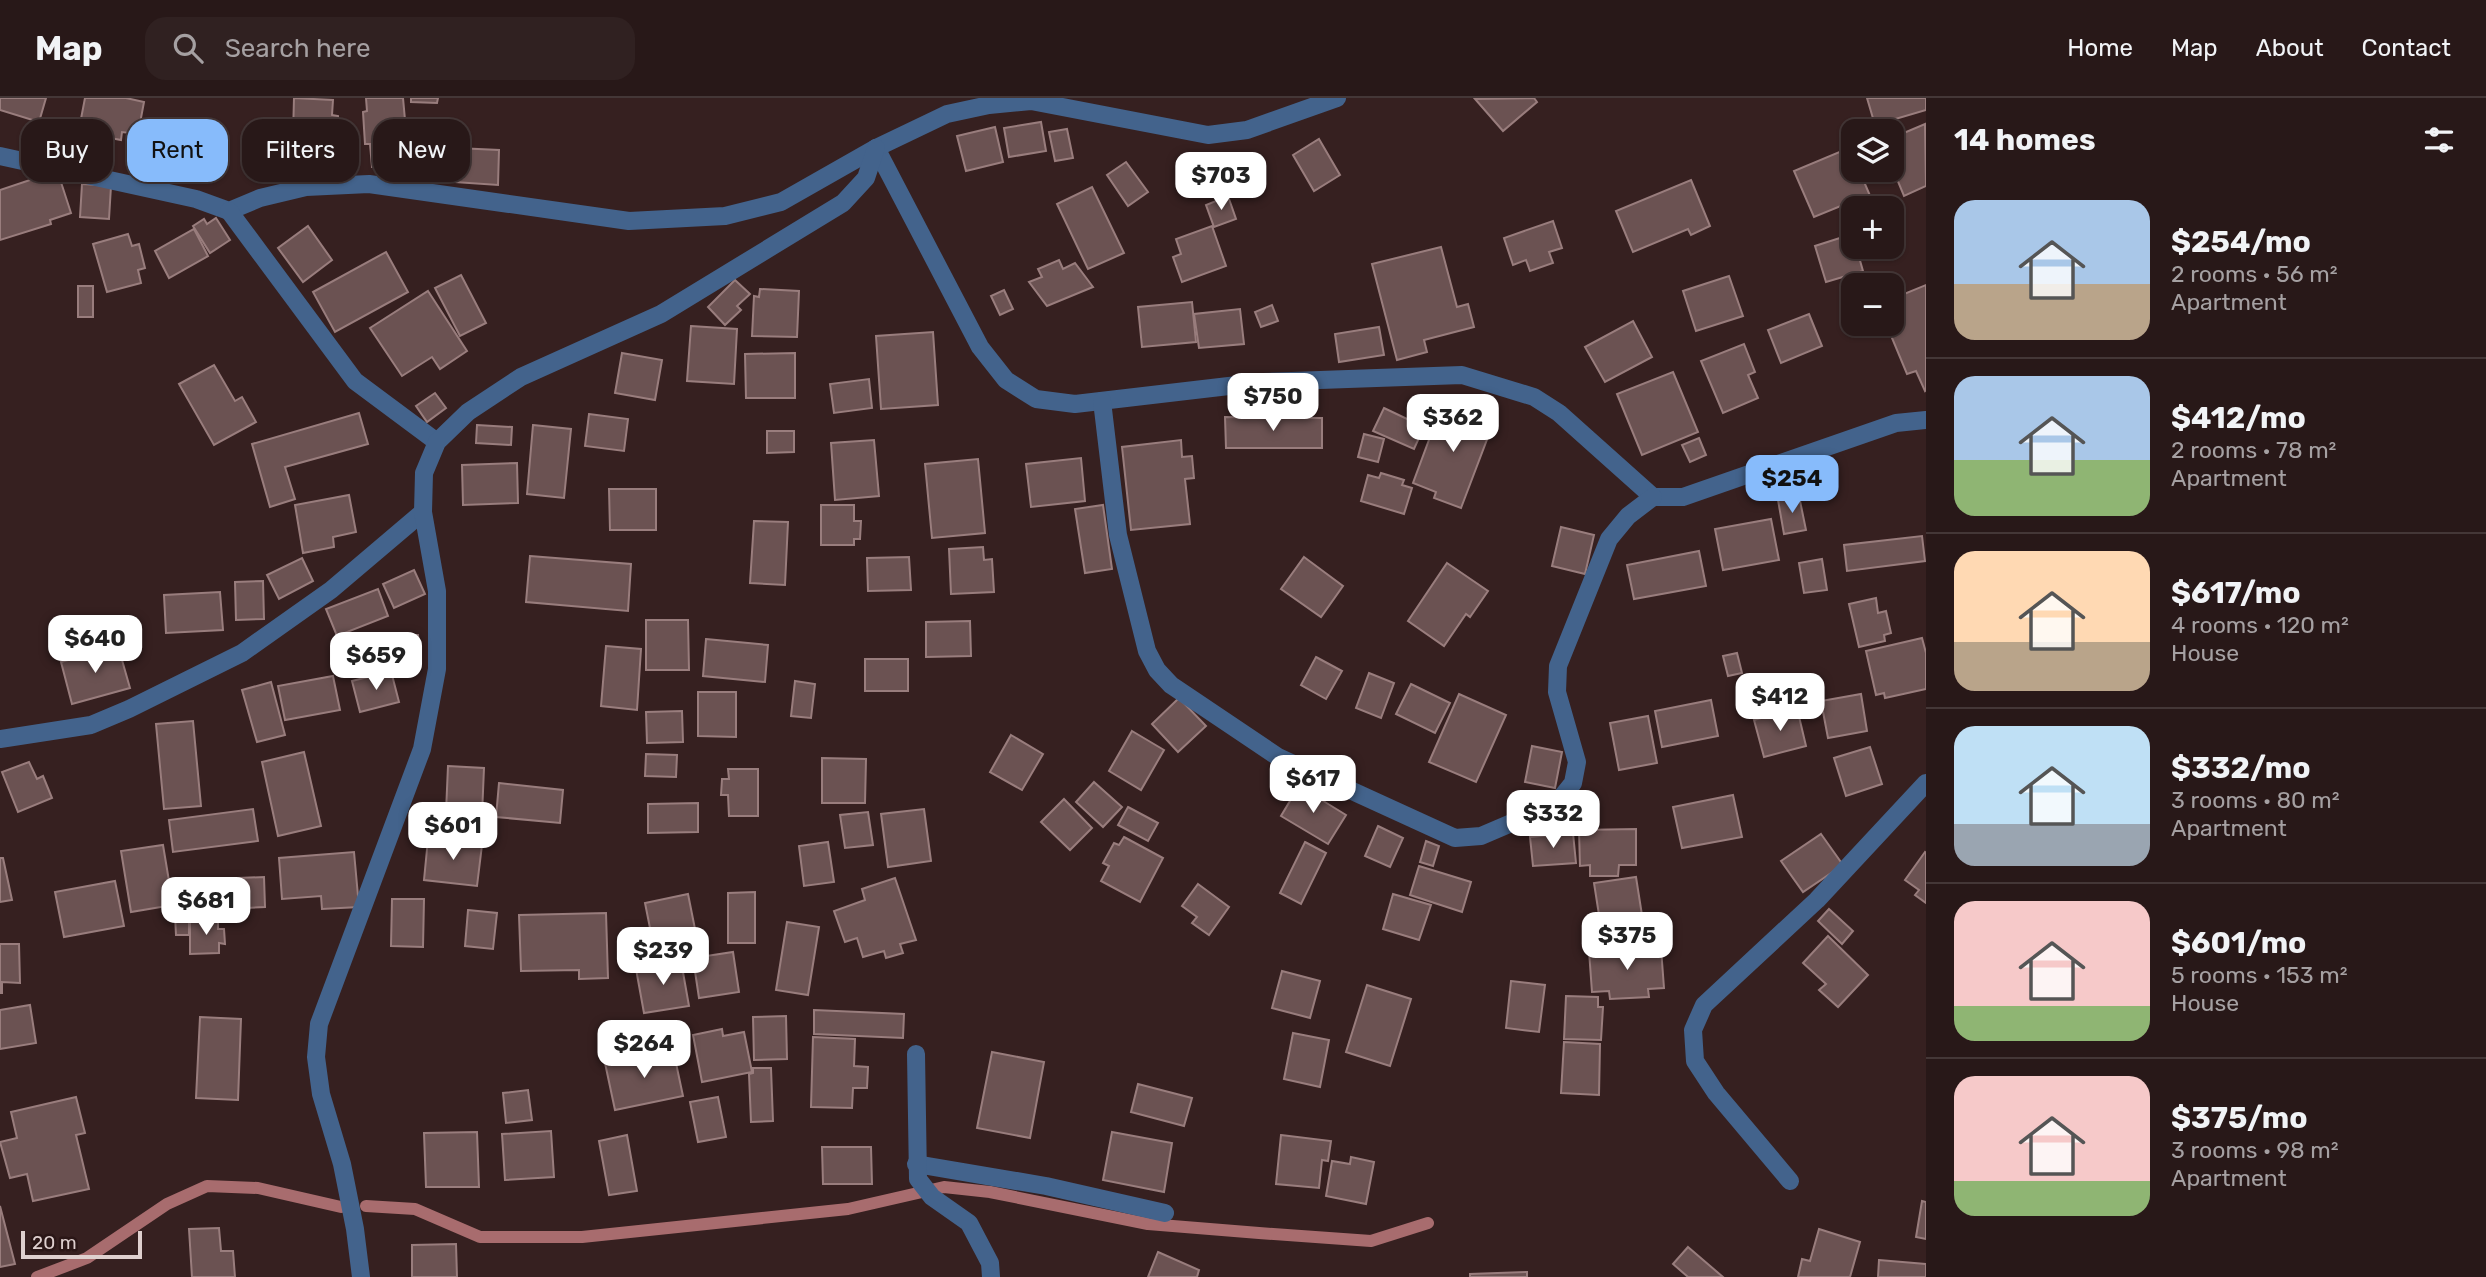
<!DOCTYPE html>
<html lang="en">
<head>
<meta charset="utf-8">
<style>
	:root { --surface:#281818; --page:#302121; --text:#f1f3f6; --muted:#a5a0a2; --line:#443737; --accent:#87bbfb }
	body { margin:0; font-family:Rubik,sans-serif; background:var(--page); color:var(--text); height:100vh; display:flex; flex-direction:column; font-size:26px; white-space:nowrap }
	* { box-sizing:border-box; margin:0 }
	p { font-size:23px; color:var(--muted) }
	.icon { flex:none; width:38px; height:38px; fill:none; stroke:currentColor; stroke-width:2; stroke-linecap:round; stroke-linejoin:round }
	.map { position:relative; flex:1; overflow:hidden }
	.details { display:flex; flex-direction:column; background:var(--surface); width:560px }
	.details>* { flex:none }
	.banner { position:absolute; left:21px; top:21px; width:665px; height:63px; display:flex; gap:14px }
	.buttons { position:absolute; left:1841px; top:21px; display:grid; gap:14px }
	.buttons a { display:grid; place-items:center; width:63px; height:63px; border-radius:14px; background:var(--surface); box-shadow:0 2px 5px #0004,0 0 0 2px var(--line); font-size:35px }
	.scale { position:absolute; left:21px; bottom:18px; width:121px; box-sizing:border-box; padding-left:7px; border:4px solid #dfd0cf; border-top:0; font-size:19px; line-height:24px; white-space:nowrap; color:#dfd0cf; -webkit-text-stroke:5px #2b1717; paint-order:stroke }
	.price { position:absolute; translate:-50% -60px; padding:0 16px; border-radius:14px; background:#fff; color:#222; font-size:23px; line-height:46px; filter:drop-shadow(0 2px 4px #0008) }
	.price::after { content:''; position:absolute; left:50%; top:42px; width:21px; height:16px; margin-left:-10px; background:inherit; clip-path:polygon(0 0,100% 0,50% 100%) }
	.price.on { background:var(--accent); color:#111 }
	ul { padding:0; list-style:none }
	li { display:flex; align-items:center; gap:21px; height:175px; padding:0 28px }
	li+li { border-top:2px solid var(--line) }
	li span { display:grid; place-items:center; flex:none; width:196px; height:140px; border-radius:21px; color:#555 }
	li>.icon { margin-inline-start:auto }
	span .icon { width:84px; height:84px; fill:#fffc; stroke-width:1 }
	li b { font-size:30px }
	h2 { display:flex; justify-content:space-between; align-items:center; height:84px; padding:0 28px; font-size:30px }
	.chip { padding:0 24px; border-radius:21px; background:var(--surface); box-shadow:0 2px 5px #0004,0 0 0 2px var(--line); font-size:24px; line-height:63px }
	.chip.on { background:var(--accent); color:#111 }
	header { display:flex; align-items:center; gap:42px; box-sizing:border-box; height:98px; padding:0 35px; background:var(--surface); border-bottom:2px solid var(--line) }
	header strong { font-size:33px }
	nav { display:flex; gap:38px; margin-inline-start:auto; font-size:24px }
	.search { width:490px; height:63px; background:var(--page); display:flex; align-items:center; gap:18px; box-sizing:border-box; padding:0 24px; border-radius:21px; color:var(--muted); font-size:26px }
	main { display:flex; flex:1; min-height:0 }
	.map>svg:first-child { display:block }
</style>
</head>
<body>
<header>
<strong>Map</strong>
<div class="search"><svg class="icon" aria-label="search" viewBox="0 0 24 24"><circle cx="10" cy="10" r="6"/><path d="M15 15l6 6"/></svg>Search here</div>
<nav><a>Home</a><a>Map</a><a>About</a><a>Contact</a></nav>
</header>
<main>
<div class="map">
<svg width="1926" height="1179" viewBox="0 0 1926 1179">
	<rect width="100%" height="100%" fill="#362020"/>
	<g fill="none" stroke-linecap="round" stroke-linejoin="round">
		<g stroke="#a86c6e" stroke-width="12">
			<polyline points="366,1108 415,1111 480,1139 582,1139 848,1111 944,1089 990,1094 1148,1126 1259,1135 1371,1143 1428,1125"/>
			<polyline points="37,1179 87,1160 167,1106 207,1088 258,1090 341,1109"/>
		</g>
	</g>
	<g fill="#6b5252" stroke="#997d7d" stroke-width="2">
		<polygon points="0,0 46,0 39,24 0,12"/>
		<polygon points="85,0 126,0 144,4 138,36 122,34 121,42 89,36 91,28 80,26"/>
		<polygon points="294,0 333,2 332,17 338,18 337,38 293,37"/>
		<polygon points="366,0 403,0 409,66 372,69 370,46 365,46 363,14 367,13"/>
		<polygon points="411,0 438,0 437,5 411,4"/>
		<polygon points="1534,0 1537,4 1503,33 1475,1"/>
		<polygon points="1867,0 1926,0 1926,12 1875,27"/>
		<polygon points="1041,24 1046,53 1009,59 1004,30"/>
		<polygon points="1925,26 1926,88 1904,98 1892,69 1892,40"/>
		<polygon points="995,29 1003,64 966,73 957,38"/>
		<polygon points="1067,31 1073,60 1055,63 1049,34"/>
		<polygon points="1319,41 1340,77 1314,93 1293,57"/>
		<polygon points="413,48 499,52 498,87 411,81"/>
		<polygon points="1849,50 1853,59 1853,72 1859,72 1871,100 1845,111 1843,107 1814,119 1794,73"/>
		<polygon points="1126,64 1148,94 1128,108 1107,77"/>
		<polygon points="59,78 71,115 50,122 51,126 0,142 0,92 36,80 38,84"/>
		<polygon points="1691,82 1710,128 1691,137 1688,131 1633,154 1616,113"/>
		<polygon points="82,86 111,88 109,121 80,119"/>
		<polygon points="1092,89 1124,155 1088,171 1057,106"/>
		<polygon points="1228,98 1236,121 1214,129 1206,107"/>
		<polygon points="216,120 230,142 210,155 193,128 204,121 207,126"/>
		<polygon points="1553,123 1562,150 1549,154 1553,165 1530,173 1526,162 1513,167 1504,140"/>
		<polygon points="308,128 332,162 303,184 278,150"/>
		<polygon points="1212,128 1226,168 1182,184 1173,159 1181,156 1176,141"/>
		<polygon points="194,131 208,158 169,180 155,153"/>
		<polygon points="128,136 132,148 139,146 145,170 138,172 141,185 107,194 93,146"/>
		<polygon points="1846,138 1851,154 1857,152 1863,173 1826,184 1815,148"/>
		<polygon points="1441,149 1457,209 1468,206 1474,229 1424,242 1427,254 1397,262 1372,166"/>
		<polygon points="386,154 408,194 335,234 313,194"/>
		<polygon points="1059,162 1063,171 1075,165 1093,189 1047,208 1029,184 1042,179 1038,171"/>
		<polygon points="461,177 486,225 460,238 435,190"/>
		<polygon points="1729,178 1743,218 1696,233 1683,193"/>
		<polygon points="735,182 750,196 737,208 741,212 725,227 708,209"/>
		<polygon points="1926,187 1926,292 1925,293 1916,273 1907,276 1887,228 1895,224 1892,216 1892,201"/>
		<rect x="78" y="188" width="15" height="31"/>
		<polygon points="760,191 799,193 797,239 752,238 754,198 759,199"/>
		<polygon points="1004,192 1013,211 1000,217 991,198"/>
		<polygon points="428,193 467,253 440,271 432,259 402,278 370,230"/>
		<polygon points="1192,204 1196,244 1142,249 1138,209"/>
		<polygon points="1272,207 1278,223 1261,229 1255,214"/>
		<polygon points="1240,211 1244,246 1199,250 1194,216"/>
		<polygon points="1809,216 1822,248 1781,265 1768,232"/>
		<polygon points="1633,223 1652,259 1605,284 1585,249"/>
		<polygon points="691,228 737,231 734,286 687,283"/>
		<polygon points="1379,229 1384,257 1339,264 1335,236"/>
		<polygon points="933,234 938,307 881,311 876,238"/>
		<polygon points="1744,246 1755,274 1748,277 1758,300 1723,315 1701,263"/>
		<polygon points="622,255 662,262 655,302 615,295"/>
		<polygon points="795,255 795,300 746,300 745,256"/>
		<polygon points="214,267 235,303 242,299 256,324 214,347 179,286"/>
		<polygon points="1673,274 1698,334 1642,357 1617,296"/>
		<polygon points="869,281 872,310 834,315 830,286"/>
		<polygon points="435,295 446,310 427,324 416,308"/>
		<polygon points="1443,304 1494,323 1461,410 1434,400 1436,394 1413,385"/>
		<polygon points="1384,310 1424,329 1414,351 1373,333"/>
		<polygon points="359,315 368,346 285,369 295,401 270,409 252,346"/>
		<polygon points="589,316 628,321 624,353 585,348"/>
		<polygon points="1225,319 1322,320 1322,350 1226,350"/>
		<polygon points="477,327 512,329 511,347 476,345"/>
		<polygon points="533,327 571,331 564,400 527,396"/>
		<polygon points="767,333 794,333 794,354 767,355"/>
		<polygon points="1364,336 1384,341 1378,364 1358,359"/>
		<polygon points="1699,340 1706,357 1690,364 1682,347"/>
		<polygon points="874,342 879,398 835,402 831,345"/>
		<polygon points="1181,342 1182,359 1192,358 1194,380 1185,381 1190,426 1131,432 1122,349"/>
		<polygon points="1081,360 1085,403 1031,409 1026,366"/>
		<polygon points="978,361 985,435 932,440 925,366"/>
		<polygon points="517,365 518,405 463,407 462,367"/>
		<polygon points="1381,375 1404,382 1402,387 1412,390 1404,416 1361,403 1368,377 1379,380"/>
		<polygon points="609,391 656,391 656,432 610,432"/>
		<polygon points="349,397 356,434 333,439 334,449 303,455 295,407"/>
		<polygon points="1799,398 1806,432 1784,436 1778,402"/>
		<polygon points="821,407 854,407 854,423 861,423 860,441 854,441 854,447 821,447"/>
		<polygon points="1103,407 1112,471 1085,475 1075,411"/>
		<polygon points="1771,421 1779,462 1723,472 1715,431"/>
		<polygon points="754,423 788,424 785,487 750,485"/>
		<polygon points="1561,429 1594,437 1585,476 1552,468"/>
		<polygon points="1922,438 1925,463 1847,473 1844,447"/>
		<polygon points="983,449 984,462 992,461 994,494 951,496 949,451"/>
		<polygon points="1699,453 1706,488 1634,501 1627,467"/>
		<polygon points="530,458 631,466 628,513 526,504"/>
		<polygon points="909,459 911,492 868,493 867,460"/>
		<polygon points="1304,459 1343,488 1321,519 1281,491"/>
		<polygon points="302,460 313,483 279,501 267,477"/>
		<polygon points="1822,461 1827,492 1804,495 1799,465"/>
		<polygon points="1447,465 1488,493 1470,519 1466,516 1444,548 1408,523"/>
		<polygon points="414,472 425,496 394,510 383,486"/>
		<polygon points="263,483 264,521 236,522 235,484"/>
		<polygon points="378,491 388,518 337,538 326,511"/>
		<polygon points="220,494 223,532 166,535 164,497"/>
		<polygon points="1876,500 1878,515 1886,513 1891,535 1884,537 1885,543 1859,549 1849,506"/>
		<polygon points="646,522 688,522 689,572 646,572"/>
		<polygon points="970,523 971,558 926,559 926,524"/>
		<polygon points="418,537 420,563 395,565 393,538"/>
		<polygon points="1922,540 1926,555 1926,591 1885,600 1884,595 1876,597 1866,553"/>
		<polygon points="706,541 768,547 765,584 703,578"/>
		<polygon points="118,548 130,590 72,606 61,564"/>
		<polygon points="606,548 641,551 637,612 601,608"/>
		<polygon points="1737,555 1742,575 1728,578 1723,558"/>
		<polygon points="1316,559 1342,573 1326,601 1301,587"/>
		<rect x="865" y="561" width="43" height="32"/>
		<polygon points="391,573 399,604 360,614 352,583"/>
		<polygon points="1369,575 1394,585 1381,620 1356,610"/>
		<polygon points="333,578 340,612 285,622 278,588"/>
		<polygon points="795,583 815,586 811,620 791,618"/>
		<polygon points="271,584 285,637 257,644 242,592"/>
		<polygon points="1411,586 1450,605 1435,635 1396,616"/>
		<polygon points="698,594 736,594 736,639 698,638"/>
		<polygon points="1459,596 1506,617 1476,684 1429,664"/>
		<polygon points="1861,596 1867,633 1828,640 1821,603"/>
		<polygon points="1179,600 1206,628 1178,654 1152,626"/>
		<polygon points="1711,602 1718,638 1662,649 1655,613"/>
		<polygon points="1797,610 1806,648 1764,659 1754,622"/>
		<polygon points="682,613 683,644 647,645 646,614"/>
		<polygon points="1648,618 1657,665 1619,672 1610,625"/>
		<polygon points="193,623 201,708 164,711 156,626"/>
		<polygon points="1132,633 1164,652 1141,692 1109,673"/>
		<polygon points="1011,637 1043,656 1022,692 990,674"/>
		<polygon points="1532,648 1562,654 1555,690 1525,684"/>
		<polygon points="1870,649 1882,686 1846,698 1834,660"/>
		<polygon points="304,654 321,728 278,738 262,664"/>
		<polygon points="646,656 677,657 676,679 645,678"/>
		<polygon points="822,660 866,661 865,705 822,705"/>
		<polygon points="29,664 37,681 43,678 52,700 18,714 2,674"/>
		<polygon points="448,668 484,670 482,717 446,714"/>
		<polygon points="728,671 758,671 758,718 729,718 728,697 721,697 722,681 729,681"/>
		<polygon points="1094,684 1122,709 1103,729 1076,704"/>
		<polygon points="499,685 563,692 560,725 496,719"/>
		<polygon points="1299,688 1346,717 1328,746 1281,718"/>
		<polygon points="1733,697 1742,739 1682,750 1673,709"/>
		<polygon points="1064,701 1092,730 1070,752 1041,724"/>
		<polygon points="698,705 698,734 648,735 648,706"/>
		<polygon points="1128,709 1158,725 1148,743 1118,727"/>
		<polygon points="253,711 258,743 173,754 169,722"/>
		<polygon points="924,711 931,763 888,769 881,716"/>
		<polygon points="868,714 873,747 845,750 840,717"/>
		<polygon points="1378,728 1403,740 1390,769 1365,758"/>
		<polygon points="1636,731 1636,767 1619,767 1618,778 1590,778 1590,767 1580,768 1579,732"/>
		<polygon points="1573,735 1576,765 1533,768 1530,739"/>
		<polygon points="1821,736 1843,767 1803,794 1781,763"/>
		<polygon points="1124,739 1163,760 1140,804 1101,783 1109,768 1103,765 1114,745 1119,747"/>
		<polygon points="428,741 482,747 477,788 424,782"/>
		<polygon points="1426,743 1439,748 1433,768 1420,764"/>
		<polygon points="828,744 834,784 804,788 799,748"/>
		<polygon points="1305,744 1326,755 1301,806 1280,795"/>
		<polygon points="163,747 173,807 131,814 121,753"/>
		<polygon points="354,754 359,809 322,811 321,798 282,801 279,760"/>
		<polygon points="1925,754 1926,755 1926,805 1915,797 1919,792 1905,782"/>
		<polygon points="0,760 3,760 12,802 0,804"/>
		<polygon points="1419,768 1471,784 1462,814 1410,797"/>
		<polygon points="264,779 265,809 190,813 189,782"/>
		<polygon points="1636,779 1644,830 1602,836 1594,785"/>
		<polygon points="895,780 916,842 900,846 903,855 886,860 884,853 863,859 857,840 845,844 834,813 865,802 862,791"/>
		<polygon points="115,783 124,828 64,839 55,794"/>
		<polygon points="1198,786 1229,809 1209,837 1192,825 1197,819 1182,808"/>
		<polygon points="755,794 755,845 728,845 728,795"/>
		<polygon points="688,796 700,856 657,865 645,805"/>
		<polygon points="1393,796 1431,807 1419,842 1383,831"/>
		<polygon points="392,801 424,801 423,849 391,848"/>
		<polygon points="1829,811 1853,833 1842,846 1818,823"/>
		<polygon points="468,812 497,815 493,851 465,848"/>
		<polygon points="606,815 608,880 579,881 579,872 521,873 519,817"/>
		<polygon points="175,817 189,817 189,837 176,837"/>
		<polygon points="218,822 218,831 224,831 225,846 219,845 219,855 190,856 190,823"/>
		<polygon points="787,824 819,829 808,897 776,892"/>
		<polygon points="1828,838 1868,877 1838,909 1819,892 1826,886 1803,865"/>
		<polygon points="0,846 19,846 20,885 2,884 2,895 0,895"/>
		<polygon points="1661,850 1664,890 1648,891 1649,899 1610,901 1609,893 1592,894 1589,853"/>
		<polygon points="733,854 739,894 699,900 693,860"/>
		<polygon points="681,863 689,908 644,915 636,871"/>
		<polygon points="1282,873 1320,883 1310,920 1272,910"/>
		<polygon points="1511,883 1545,887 1539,934 1506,930"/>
		<polygon points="1367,887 1411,901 1390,968 1346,954"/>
		<polygon points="1566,898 1598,899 1598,909 1603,909 1601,942 1564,941"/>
		<polygon points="30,907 36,945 0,951 0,912"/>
		<polygon points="814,912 904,916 903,940 814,936"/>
		<polygon points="786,918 787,961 754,962 753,919"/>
		<polygon points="200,919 241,921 238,1002 196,1000"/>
		<polygon points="722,931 723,938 744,934 752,974 702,984 693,937"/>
		<polygon points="1293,935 1329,942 1320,989 1284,981"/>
		<polygon points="813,939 855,941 854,968 868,969 867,990 853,990 852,1010 811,1009"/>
		<polygon points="1564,944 1600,946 1599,997 1561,995"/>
		<polygon points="673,951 683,998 615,1012 605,965"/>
		<polygon points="992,954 1044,964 1030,1040 977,1030"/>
		<polygon points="753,970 771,970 773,1023 751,1024 749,976 753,975"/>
		<polygon points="1138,986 1192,1000 1184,1028 1131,1014"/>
		<polygon points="528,992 532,1022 506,1025 503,995"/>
		<polygon points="76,999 85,1035 76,1037 89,1091 33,1103 27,1076 10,1080 0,1044 17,1040 11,1014"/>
		<polygon points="718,999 726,1039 698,1044 690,1004"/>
		<polygon points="551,1033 554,1079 505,1082 502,1036"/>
		<polygon points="477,1034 479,1089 426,1089 424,1035"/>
		<polygon points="1112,1034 1172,1045 1164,1094 1103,1082"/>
		<polygon points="627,1037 637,1093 609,1097 599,1043"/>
		<polygon points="1281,1037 1331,1043 1328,1063 1322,1062 1319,1090 1276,1086"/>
		<polygon points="822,1049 871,1049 872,1086 823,1086"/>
		<polygon points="1351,1059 1374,1064 1366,1106 1326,1098 1332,1063 1350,1066"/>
		<polygon points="1922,1103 1926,1104 1926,1141 1916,1139"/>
		<polygon points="0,1108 15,1166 0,1169"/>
		<polygon points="219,1130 221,1153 233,1153 235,1179 192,1179 189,1131"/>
		<polygon points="1819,1131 1860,1144 1850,1179 1798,1179 1802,1161 1810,1163"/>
		<polygon points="456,1146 457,1179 412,1179 412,1147"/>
		<polygon points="1688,1149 1723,1179 1688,1179 1673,1166"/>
		<polygon points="1158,1154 1199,1172 1197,1179 1148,1179"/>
		<polygon points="1879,1162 1926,1166 1926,1179 1878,1179"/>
		<polygon points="1527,1174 1527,1179 1470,1179 1470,1176"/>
	</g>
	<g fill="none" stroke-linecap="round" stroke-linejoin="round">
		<polyline stroke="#43638c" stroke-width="18" points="916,1066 1046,1088 1165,1115"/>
		<g stroke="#43638c" stroke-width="18">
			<polyline points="876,50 980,249 1006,282 1036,301 1075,306 1263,284 1462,277 1534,299 1559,315 1653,399 1683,399 1896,325 1926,322"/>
			<polyline points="0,58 196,101 229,113 260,100 306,89 369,86 629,123 725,118 781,104 876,50 947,16 989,7 1031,3 1208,37 1247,32 1337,0"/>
			<polyline points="229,113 355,283 437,344"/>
			<polyline points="1102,303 1118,437 1147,553 1157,572 1171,587 1278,659 1455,740 1481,738 1556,706 1573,685 1577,664 1557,594 1558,568 1609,441 1628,418 1653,399"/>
			<polyline points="0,641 91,627 129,611 242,555 331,492 423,414"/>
			<polyline points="916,956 918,1081 932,1099 969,1125 990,1165 991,1179"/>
			<polyline points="1790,1083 1716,995 1695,963 1693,932 1704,907 1817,802 1926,685"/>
			<polyline points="361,1179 355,1131 342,1066 321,996 316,959 319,926 422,651 437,571 437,493 423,414 424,375 437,344 468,314 521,279 661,216 843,105 866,80 876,50"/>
		</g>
	</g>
</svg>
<div class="buttons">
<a><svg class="icon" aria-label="layers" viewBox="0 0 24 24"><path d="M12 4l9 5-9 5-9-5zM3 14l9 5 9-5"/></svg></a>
<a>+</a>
<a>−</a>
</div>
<div class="scale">20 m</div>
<b class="price" style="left:1221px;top:114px">$703</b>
<b class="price" style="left:1273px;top:335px">$750</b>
<b class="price" style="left:1453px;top:356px">$362</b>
<b class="price on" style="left:1792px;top:417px">$254</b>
<b class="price" style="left:95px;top:577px">$640</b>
<b class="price" style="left:376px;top:594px">$659</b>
<b class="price" style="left:1780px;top:635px">$412</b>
<b class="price" style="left:1313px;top:717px">$617</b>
<b class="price" style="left:1553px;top:752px">$332</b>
<b class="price" style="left:453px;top:764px">$601</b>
<b class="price" style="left:206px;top:839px">$681</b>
<b class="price" style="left:1627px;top:874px">$375</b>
<b class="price" style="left:663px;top:889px">$239</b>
<b class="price" style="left:644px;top:982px">$264</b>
<div class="banner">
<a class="chip">Buy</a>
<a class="chip on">Rent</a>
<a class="chip">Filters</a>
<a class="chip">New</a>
</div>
</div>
<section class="details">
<h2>14 homes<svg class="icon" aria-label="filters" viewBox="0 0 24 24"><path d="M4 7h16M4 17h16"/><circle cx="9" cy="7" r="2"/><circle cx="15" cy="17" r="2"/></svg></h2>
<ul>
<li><span style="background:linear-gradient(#a9c7e8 60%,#b9a48a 0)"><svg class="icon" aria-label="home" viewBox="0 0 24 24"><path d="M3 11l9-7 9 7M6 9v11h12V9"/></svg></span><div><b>$254/mo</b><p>2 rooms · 56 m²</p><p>Apartment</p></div></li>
<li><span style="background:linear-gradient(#a9c7e8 60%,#8fb573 0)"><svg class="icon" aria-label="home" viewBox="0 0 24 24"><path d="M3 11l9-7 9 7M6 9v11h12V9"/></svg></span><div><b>$412/mo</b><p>2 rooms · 78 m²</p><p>Apartment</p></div></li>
<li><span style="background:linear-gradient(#ffd9b3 65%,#b9a48a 0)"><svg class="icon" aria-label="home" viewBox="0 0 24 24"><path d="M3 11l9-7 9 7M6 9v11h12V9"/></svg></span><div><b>$617/mo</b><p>4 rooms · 120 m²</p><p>House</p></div></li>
<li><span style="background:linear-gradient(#bfe0f5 70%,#9aa5b1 0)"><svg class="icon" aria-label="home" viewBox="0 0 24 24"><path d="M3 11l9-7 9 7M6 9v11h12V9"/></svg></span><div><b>$332/mo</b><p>3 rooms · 80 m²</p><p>Apartment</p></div></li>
<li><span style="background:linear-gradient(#f6c9c9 75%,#8fb573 0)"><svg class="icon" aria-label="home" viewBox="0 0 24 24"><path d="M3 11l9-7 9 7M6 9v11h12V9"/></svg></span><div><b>$601/mo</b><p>5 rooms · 153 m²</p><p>House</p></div></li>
<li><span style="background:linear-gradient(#f6c9c9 75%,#8fb573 0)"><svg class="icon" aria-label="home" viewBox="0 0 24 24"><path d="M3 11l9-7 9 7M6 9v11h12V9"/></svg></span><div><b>$375/mo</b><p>3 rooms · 98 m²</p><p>Apartment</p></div></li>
</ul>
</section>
</main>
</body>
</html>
